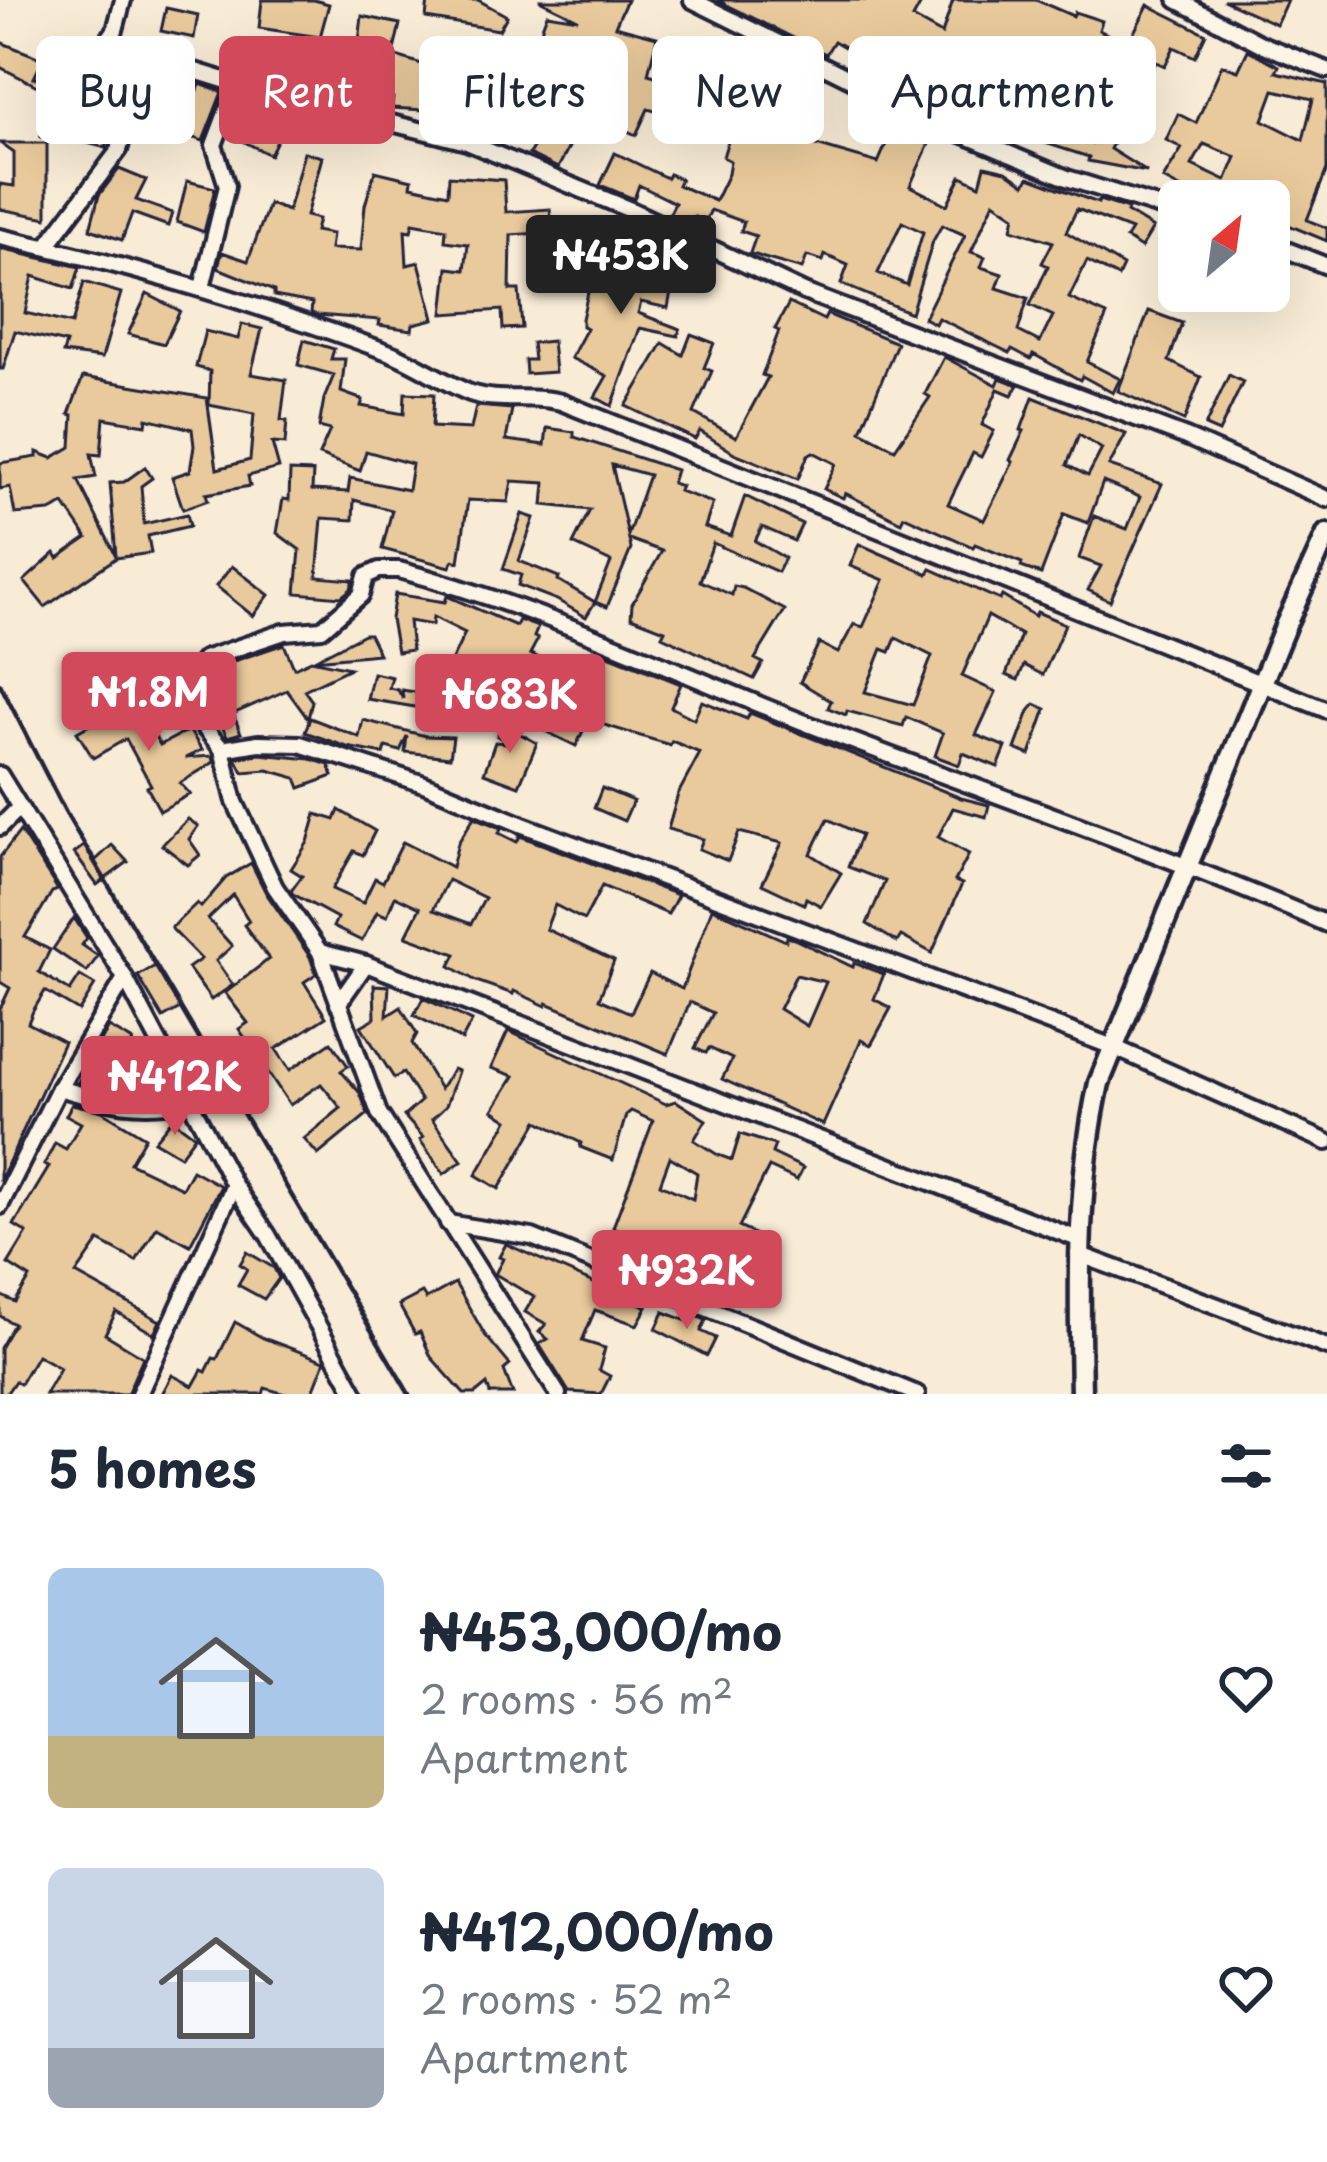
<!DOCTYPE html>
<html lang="en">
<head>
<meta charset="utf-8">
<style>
	:root { --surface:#fff; --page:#f6f6f7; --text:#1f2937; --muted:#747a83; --accent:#d1495b }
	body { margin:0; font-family:"Playpen Sans",sans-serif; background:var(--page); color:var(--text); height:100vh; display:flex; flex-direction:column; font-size:45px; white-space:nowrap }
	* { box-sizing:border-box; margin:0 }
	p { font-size:39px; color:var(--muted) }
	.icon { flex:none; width:66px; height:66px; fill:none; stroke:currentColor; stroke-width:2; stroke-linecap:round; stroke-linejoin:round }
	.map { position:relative; height:1394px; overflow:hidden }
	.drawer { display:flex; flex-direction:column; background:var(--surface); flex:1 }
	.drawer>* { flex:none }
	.hud { position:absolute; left:36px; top:36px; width:1257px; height:108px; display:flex; gap:24px }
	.needle { width:78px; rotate:29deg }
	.controls { position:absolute; left:1158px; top:180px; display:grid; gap:24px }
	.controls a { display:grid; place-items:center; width:132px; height:132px; border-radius:18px; background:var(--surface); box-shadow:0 12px 48px #0002; font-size:60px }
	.price { position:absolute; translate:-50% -102px; padding:0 27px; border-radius:12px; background:var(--accent); color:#fff; font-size:39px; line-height:78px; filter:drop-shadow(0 3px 6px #0008) }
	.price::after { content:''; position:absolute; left:50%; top:72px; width:36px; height:27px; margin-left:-18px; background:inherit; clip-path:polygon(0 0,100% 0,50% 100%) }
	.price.on { background:#222; color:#fff }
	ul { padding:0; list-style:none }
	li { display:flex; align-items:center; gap:36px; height:300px; padding:0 48px }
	li span { display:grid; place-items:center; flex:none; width:336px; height:240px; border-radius:18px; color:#555 }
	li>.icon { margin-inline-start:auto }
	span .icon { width:144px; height:144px; fill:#fffc; stroke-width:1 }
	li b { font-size:51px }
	h2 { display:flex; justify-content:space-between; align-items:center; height:144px; padding:0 48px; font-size:51px }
	.pill { padding:0 42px; border-radius:18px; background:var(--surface); box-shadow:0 12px 48px #0002; font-size:42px; line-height:108px }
	.pill.on { background:var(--accent); color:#fff }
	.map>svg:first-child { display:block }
</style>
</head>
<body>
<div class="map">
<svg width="1327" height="1394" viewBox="0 0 1327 1394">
	<rect width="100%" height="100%" fill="#f8ecd6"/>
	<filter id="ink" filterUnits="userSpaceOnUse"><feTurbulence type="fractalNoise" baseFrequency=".00833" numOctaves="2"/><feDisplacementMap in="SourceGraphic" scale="24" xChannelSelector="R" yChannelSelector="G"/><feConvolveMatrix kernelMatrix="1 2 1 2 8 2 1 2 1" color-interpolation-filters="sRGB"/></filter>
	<g filter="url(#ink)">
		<g fill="#e9ca9c" stroke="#22223b" stroke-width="3" fill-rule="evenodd">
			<polygon points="262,0 314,0 329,4 320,37 259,28"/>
			<polygon points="428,0 478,0 507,16 499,30 426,18"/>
			<polygon points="539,0 627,0 615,26 657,37 648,74 703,90 693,122 648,109 636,135 619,127 616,133 590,119 607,87 538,67 542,27 547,14 578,19"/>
			<path d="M 717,0 L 923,0 L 913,18 L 942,34 L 953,0 L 1036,0 L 1073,16 L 1075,12 L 1102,21 L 1099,30 L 1128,44 L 1148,5 L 1206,34 L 1195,57 L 1174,47 L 1165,66 L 1156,62 L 1110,149 L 1147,172 L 1088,161 L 1089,157 L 1017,134 L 1022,115 L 995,101 L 990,113 L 974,106 L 970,113 L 939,98 L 937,107 L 926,104 L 923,102 L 927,84 L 900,67 L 863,49 L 860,56 L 834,41 L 826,54 ZM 1062,47 L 1090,57 L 1085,67 L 1102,76 L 1092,108 L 1067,92 L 1060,103 L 1035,91 L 1057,49 ZM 1072,110 L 1097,118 L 1092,144 L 1058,132 Z"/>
			<polygon points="1223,0 1287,0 1276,24"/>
			<polygon points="166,8 198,15 194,38 161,31"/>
			<polygon points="362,16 400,24 393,55 425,65 423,73 430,75 426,90 477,102 475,121 424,110 392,108 393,98 353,93"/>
			<polygon points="0,42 43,59 34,78 89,85 92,75 125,85 106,148 68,138 67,142 41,137 47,91 0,67"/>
			<path d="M 1248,50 L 1279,66 L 1276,72 L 1327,84 L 1327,169 L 1307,220 L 1327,228 L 1327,241 L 1269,217 L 1269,201 L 1239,191 L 1234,192 L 1230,201 L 1204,201 L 1163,179 L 1182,148 L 1166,140 L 1178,114 L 1196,123 L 1222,65 L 1238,71 ZM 1274,90 L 1313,99 L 1303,140 L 1263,120 ZM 1204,144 L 1236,157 L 1226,181 L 1192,165 Z"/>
			<polygon points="524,67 544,77 534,101 517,95 513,140 476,134 506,73 518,79"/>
			<polygon points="162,83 198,90 200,84 222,92 203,141 171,131 175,111 144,103 150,92 160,96"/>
			<polygon points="244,97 305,113 300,137 281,132 270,155 243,141 246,133 233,126"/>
			<path d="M 740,100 L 754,104 L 750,118 L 809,132 L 806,142 L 878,163 L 891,133 L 929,144 L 910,186 L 947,205 L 961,176 L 980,185 L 985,166 L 1006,171 L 1025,184 L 1029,177 L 1098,203 L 1099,200 L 1128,209 L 1127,212 L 1153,228 L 1141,248 L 1126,238 L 1131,230 L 1077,209 L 1066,232 L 1123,266 L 1118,277 L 1087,261 L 1069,298 L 1107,315 L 1087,362 L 1120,379 L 1113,393 L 1082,376 L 1080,380 L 1033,354 L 1031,359 L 1012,349 L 1010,353 L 938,318 L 935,324 L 924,318 L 965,235 L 942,225 L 933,241 L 911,313 L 841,284 L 848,265 L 825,255 L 823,261 L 807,256 L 802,269 L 764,258 L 750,253 L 756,236 L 741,231 L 744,222 L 711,210 L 705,222 L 695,217 L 691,226 L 669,215 L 675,203 L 639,185 L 634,199 L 600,185 L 615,153 L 667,178 L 669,174 L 681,179 L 678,185 L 715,201 L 728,174 L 730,161 L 723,157 ZM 994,202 L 1015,216 L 1012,229 L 1053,242 L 1042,263 L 1048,266 L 1030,305 L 1053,316 L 1040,342 L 1018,331 L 1028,298 L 997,288 L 1002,274 L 981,267 L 985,257 L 971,252 ZM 902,222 L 923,232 L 907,285 L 878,273 Z"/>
			<polygon points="562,106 585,116 558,168 529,154 541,134 548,138"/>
			<polygon points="0,143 47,143 47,218 0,209 0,184 14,186 14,153"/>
			<polygon points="304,152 322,157 306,216 318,219 315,231 332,234 330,249 361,250 365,205 375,171 412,180 411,186 448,194 449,176 504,180 506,212 550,209 551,220 591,225 588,278 556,275 556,232 511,235 510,290 519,290 522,328 503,329 502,310 443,314 448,268 465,270 468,244 445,241 446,229 413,223 411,231 405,230 407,265 419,262 434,319 413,324 412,330 379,325 380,320 318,315 311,313 312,303 274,296 274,291 218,268 222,252 248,261 269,204 288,211"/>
			<polygon points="119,169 146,180 136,200 172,213 168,226 132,213 122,240 90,229 99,195"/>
			<polygon points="187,181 215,188 204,232 177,222"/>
			<polygon points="628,247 664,256 658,283 672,286 668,308 641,302 638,313 680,329 678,336 640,328 612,406 595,397 607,376 571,358 587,328 582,326 582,319 593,270 621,277"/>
			<polygon points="0,249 80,267 73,289 33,276 25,313 72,324 84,282 121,293 102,358 63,353 66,343 15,331 3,369 0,369"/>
			<polygon points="147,294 180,311 164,344 128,334"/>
			<path d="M 789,303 L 824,320 L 827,314 L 897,343 L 861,431 L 895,449 L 930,397 L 925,394 L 944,357 L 997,385 L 1000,378 L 1018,385 L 1012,395 L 998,389 L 982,425 L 994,431 L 981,457 L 973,453 L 948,504 L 984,520 L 1013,462 L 1010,460 L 1024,431 L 1021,430 L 1033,397 L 1126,434 L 1109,466 L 1162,484 L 1110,601 L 1088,590 L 1101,566 L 1079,558 L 1094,516 L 1127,529 L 1140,497 L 1103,482 L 1088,523 L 1064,514 L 1041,574 L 1021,567 L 1022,563 L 975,544 L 973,547 L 904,516 L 901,522 L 845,493 L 843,498 L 824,489 L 836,464 L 813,452 L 808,455 L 798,479 L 734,453 L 700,431 L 695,439 L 626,406 L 663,343 L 683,355 L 691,334 L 714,343 L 704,368 L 712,371 L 694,413 L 736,437 L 768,377 L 762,375 L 779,331 L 775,329 ZM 1079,435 L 1102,449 L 1088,476 L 1067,465 Z"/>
			<polygon points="1149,311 1182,323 1169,361 1201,377 1184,421 1118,391"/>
			<polygon points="242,324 262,329 251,374 286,380 281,420 287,421 285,444 272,443 279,468 248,476 250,486 206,494 208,500 183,509 172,477 190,471 194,446 192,429 147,418 146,425 104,418 101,455 91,454 96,477 78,480 116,556 110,483 124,482 145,467 152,478 141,486 144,524 187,514 190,526 148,536 151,553 116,558 45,607 24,581 55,553 58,558 87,538 64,504 50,511 15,514 10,487 0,489 0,463 37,457 37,452 52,458 71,447 73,415 69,414 83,377 207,398 217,469 250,460 254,414 209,405 210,371 196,367 205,331 238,339"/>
			<path d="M 304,340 L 334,349 L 331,359 L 345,359 L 341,392 L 363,400 L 361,406 L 404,414 L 405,393 L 434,394 L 432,427 L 471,429 L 476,406 L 512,409 L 506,440 L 545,445 L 547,428 L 574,432 L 574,437 L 676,470 L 672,483 L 681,486 L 679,491 L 713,503 L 705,527 L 731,536 L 745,496 L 802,524 L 794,541 L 762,527 L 755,541 L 785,558 L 778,572 L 713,543 L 700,581 L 732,595 L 734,586 L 743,588 L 785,610 L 755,659 L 763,663 L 754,679 L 662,636 L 665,630 L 631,617 L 632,604 L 662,551 L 629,539 L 631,549 L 607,607 L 595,602 L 586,617 L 557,600 L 518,585 L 521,575 L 503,569 L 522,514 L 534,518 L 519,561 L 559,577 L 558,580 L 595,602 L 611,562 L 573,544 L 590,510 L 543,505 L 545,483 L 512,481 L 508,502 L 468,500 L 459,562 L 453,560 L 450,567 L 382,549 L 392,510 L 354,500 L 353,520 L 322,518 L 317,577 L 353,580 L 351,589 L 341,597 L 296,593 L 300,550 L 277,533 L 283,499 L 289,500 L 290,471 L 313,472 L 312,490 L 348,492 L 350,478 L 408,490 L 412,464 L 366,451 L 360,471 L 319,455 L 330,430 L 319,427 L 324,399 L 334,375 L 298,365 ZM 612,465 L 649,475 L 628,535 Z"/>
			<polygon points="552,341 555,372 526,374 525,360 534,360 532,343"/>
			<polygon points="1229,375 1243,382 1219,432 1205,426"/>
			<path d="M 859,544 L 928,574 L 931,569 L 1000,600 L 1002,596 L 1035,616 L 1037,612 L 1065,624 L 1043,675 L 1024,665 L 1018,680 L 1006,675 L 1021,635 L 988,616 L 962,676 L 996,692 L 976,735 L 1006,747 L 998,767 L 963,753 L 959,765 L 935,756 L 943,733 L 906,717 L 903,726 L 847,711 L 846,715 L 828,708 L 831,701 L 800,682 L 819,643 L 838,653 L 854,624 L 863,627 L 884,580 L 850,566 ZM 896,638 L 932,656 L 913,705 L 865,692 L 882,649 L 890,652 Z"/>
			<polygon points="232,566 269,595 253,616 216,586"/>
			<polygon points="395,594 445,602 447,596 516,626 519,620 538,627 534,637 538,639 530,654 547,661 545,667 591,686 606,654 681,684 671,707 694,719 702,701 747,719 750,713 961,798 989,805 986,817 953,808 938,837 969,854 955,881 962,884 932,953 901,936 897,942 867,924 885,881 848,867 861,835 828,819 811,854 841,873 821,906 806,898 804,904 762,884 782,843 739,832 728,861 699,849 703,839 668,829 678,794 700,753 672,741 670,745 588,720 576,746 543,730 551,704 508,686 512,677 487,667 476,689 467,685 453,719 427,709 367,699 373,673 392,677 389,688 398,690 403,699 402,690 447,697 456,675 447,670 465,633 433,617 432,625 409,621 412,650 397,652 391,619"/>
			<polygon points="364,634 369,634 379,654 314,660"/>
			<polygon points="284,644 294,668 311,660 350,668 304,690 312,701 308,719 287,690 233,714 241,733 227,737 212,704 217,701 206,675 211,669"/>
			<polygon points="1035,704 1046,709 1030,755 1015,749 1029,711"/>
			<polygon points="120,708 128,722 142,714 160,745 189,730 202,750 185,758 212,756 214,762 180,783 190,794 160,811 147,787 151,785 126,739 93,758 77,732"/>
			<polygon points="310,718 359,737 363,720 426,736 453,737 450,757 405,752 407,736 400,751 386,747 384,754 347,747 305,732"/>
			<polygon points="502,724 537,743 519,786 484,773 495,742 508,743 497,736"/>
			<polygon points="259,754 311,759 329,765 333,776 300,788 296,778 268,770 243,772 236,758"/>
			<polygon points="602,788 633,801 624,821 594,808"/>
			<path d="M 339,810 L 375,831 L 363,855 L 354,851 L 332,889 L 363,903 L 375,878 L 383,882 L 403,842 L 452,867 L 458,843 L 474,817 L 501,828 L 499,833 L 517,842 L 520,836 L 678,895 L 668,914 L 602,886 L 584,920 L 555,905 L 546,929 L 614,961 L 599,999 L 631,1013 L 650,973 L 682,989 L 712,908 L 786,941 L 787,937 L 794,939 L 853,967 L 854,963 L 884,974 L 874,999 L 891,1008 L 871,1045 L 861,1040 L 823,1125 L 722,1079 L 732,1059 L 709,1048 L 706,1053 L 695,1048 L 713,1013 L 690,1002 L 668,1054 L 547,1003 L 546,1006 L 514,991 L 513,994 L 476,981 L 450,966 L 456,954 L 406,936 L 420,908 L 395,896 L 387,916 L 377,912 L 362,941 L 333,927 L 337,918 L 293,894 L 291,891 L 302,876 L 291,869 L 308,842 L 316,814 L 335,820 ZM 448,880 L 485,898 L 471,924 L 433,910 ZM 796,975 L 826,982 L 807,1026 L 779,1009 Z"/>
			<polygon points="188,819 198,826 189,839 200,855 188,865 162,845"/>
			<polygon points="20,831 58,890 52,892 25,937 50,950 39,972 70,991 80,976 95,985 79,1011 45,991 33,1011 28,1023 64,1042 0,1181 0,1009 10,988 0,982 0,857"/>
			<polygon points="85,845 96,860 112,845 128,862 97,885 74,853"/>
			<polygon points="251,863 266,893 310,957 316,974 304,982 326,1017 276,1049 290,1070 331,1042 348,1066 341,1071 360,1093 368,1114 318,1155 304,1139 341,1108 321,1084 290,1105 239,1029 248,1023 225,993 269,959 244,925 249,921 233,895 208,919 232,946 216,961 233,985 211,1000 188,968 201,959 171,928 197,903 201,907 226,878"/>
			<polygon points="74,918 87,938 82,945 98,956 87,972 53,949"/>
			<polygon points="155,966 180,1008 163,1018 138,976"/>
			<polygon points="374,985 389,986 387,1016 401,1007 417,1034 412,1043 440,1089 453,1069 458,1071 446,1106 432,1119 462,1161 444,1174 420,1140 423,1137 404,1116 421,1101 403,1073 394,1078 361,1026 375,1018"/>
			<polygon points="423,998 472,1021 462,1040 414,1015"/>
			<polygon points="109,1027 133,1041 130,1048 157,1063 170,1093 139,1094 102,1072 94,1086 78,1082"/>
			<path d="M 508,1031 L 666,1104 L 676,1101 L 706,1120 L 694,1140 L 718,1155 L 732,1160 L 740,1134 L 775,1145 L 772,1153 L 803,1168 L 797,1180 L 769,1167 L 739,1227 L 758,1236 L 742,1267 L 747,1270 L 736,1291 L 721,1283 L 717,1292 L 623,1258 L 631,1237 L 613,1227 L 653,1121 L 631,1111 L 626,1115 L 613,1160 L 580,1147 L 581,1143 L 538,1121 L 499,1189 L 476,1175 L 508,1120 L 493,1110 L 514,1076 L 491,1068 ZM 670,1157 L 697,1173 L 693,1199 L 660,1184 Z"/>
			<polygon points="72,1104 102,1111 145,1137 130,1163 182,1188 192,1170 221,1186 190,1245 157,1227 136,1261 99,1241 76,1274 160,1321 154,1334 116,1312 105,1334 143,1357 127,1394 45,1394 60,1368 37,1355 20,1384 15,1381 6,1394 0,1394 0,1348 14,1324 0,1316 0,1295 15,1302 30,1278 8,1264 27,1233 14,1225 49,1167 44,1165 55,1143 66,1149 81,1123 66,1115"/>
			<polygon points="172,1119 195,1136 180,1156 154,1141"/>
			<polygon points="506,1244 647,1307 637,1325 595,1310 582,1341 605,1348 599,1370 610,1376 601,1394 569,1392 539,1344 548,1339 539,1332 546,1324 525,1312 534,1297 495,1274 503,1259 499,1257"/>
			<polygon points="247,1252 274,1268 279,1278 264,1299 238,1285 247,1269 240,1264"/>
			<polygon points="455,1283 485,1335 510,1365 504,1370 513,1394 490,1394 487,1384 475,1394 464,1394 431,1357 420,1332 415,1334 399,1305 422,1293 426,1299"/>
			<polygon points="664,1312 690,1322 693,1315 706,1320 701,1331 716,1338 707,1356 656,1329"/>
			<polygon points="235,1322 263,1338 325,1361 312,1394 285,1394 265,1388 263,1394 162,1394 172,1375 193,1386 202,1370 206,1372 213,1358 217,1359"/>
		</g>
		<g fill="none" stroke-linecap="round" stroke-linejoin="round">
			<g stroke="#22223b" stroke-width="22">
				<g id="street">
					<polyline points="123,0 115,30 105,44 123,55 153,58 237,84 467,142 633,211 804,292 1186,437 1327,499"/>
					<polyline points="692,0 957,132 1067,178 1179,213"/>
					<polyline points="1177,0 1261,44 1327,70"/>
					<path d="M 0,237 C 133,266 261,305 388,352 C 417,363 442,382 470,393 C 500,403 531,394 561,402 L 1327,710"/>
					<polyline points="1269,243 1327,266"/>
					<polyline points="46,247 119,150 133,101 153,58"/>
					<polyline points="202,288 227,186 214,145 237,84"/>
					<polyline points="222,749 258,743 300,744 424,784 523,825 1113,1047 1327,1142"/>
					<polyline points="0,775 125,978 234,1185 268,1235 356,1394"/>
					<polyline points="0,827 19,808"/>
					<polyline points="320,952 366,964 1078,1239"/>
					<polyline points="338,1004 366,964"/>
					<path d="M 59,1088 C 109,1103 138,1110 190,1101"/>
					<polyline points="0,1206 59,1088 125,978"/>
					<polyline points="448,1223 532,1237 917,1394"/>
					<polyline points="1078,1254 1327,1347"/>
					<polyline points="139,1394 234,1185"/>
					<path d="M 558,1394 L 379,1113 L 320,952 L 275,887 L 235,802 L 222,749 L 196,718 L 187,693 L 190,677 L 204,659 L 284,632 L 322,629 L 361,595 L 366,576 L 379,570 L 399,570 C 540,607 672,671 808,724 C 981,791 1156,850 1327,924"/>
				</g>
			</g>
			<g stroke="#22223b" stroke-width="27">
				<path id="secondary" d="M 1081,1394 C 1079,1288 1076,1186 1099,1083 L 1286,624 L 1327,534"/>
			</g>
			<use href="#street" stroke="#fcf5e5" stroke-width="14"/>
			<use href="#secondary" stroke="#fcf5e5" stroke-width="18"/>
			<polyline stroke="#22223b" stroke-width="4.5" points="0,684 68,817 409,1394"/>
		</g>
	</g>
</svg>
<div class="controls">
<a><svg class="needle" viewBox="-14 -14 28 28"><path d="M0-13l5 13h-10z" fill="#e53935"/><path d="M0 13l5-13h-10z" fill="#747a83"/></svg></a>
</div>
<b class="price on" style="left:621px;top:317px">₦453K</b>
<b class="price" style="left:149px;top:754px">₦1.8M</b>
<b class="price" style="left:510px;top:756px">₦683K</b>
<b class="price" style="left:175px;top:1138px">₦412K</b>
<b class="price" style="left:687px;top:1332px">₦932K</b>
<div class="hud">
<a class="pill">Buy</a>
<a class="pill on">Rent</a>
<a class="pill">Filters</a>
<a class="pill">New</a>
<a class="pill">Apartment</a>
</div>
</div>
<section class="drawer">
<h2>5 homes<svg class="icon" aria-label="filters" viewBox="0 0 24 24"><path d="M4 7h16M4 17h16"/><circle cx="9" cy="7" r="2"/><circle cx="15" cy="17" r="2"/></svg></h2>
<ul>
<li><span style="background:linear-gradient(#a9c7e8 70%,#c2b280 0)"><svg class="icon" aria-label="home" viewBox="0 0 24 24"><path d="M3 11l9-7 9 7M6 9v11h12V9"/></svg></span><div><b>₦453,000/mo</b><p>2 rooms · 56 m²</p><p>Apartment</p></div><svg class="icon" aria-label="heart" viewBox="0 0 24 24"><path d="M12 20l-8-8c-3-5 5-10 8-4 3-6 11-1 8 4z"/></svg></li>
<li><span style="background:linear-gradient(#c9d6e8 75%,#9aa5b1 0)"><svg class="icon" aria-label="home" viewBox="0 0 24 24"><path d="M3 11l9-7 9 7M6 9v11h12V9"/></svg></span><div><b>₦412,000/mo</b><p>2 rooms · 52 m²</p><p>Apartment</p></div><svg class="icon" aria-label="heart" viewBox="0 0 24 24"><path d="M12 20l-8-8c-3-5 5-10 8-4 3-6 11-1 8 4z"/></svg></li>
</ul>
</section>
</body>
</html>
